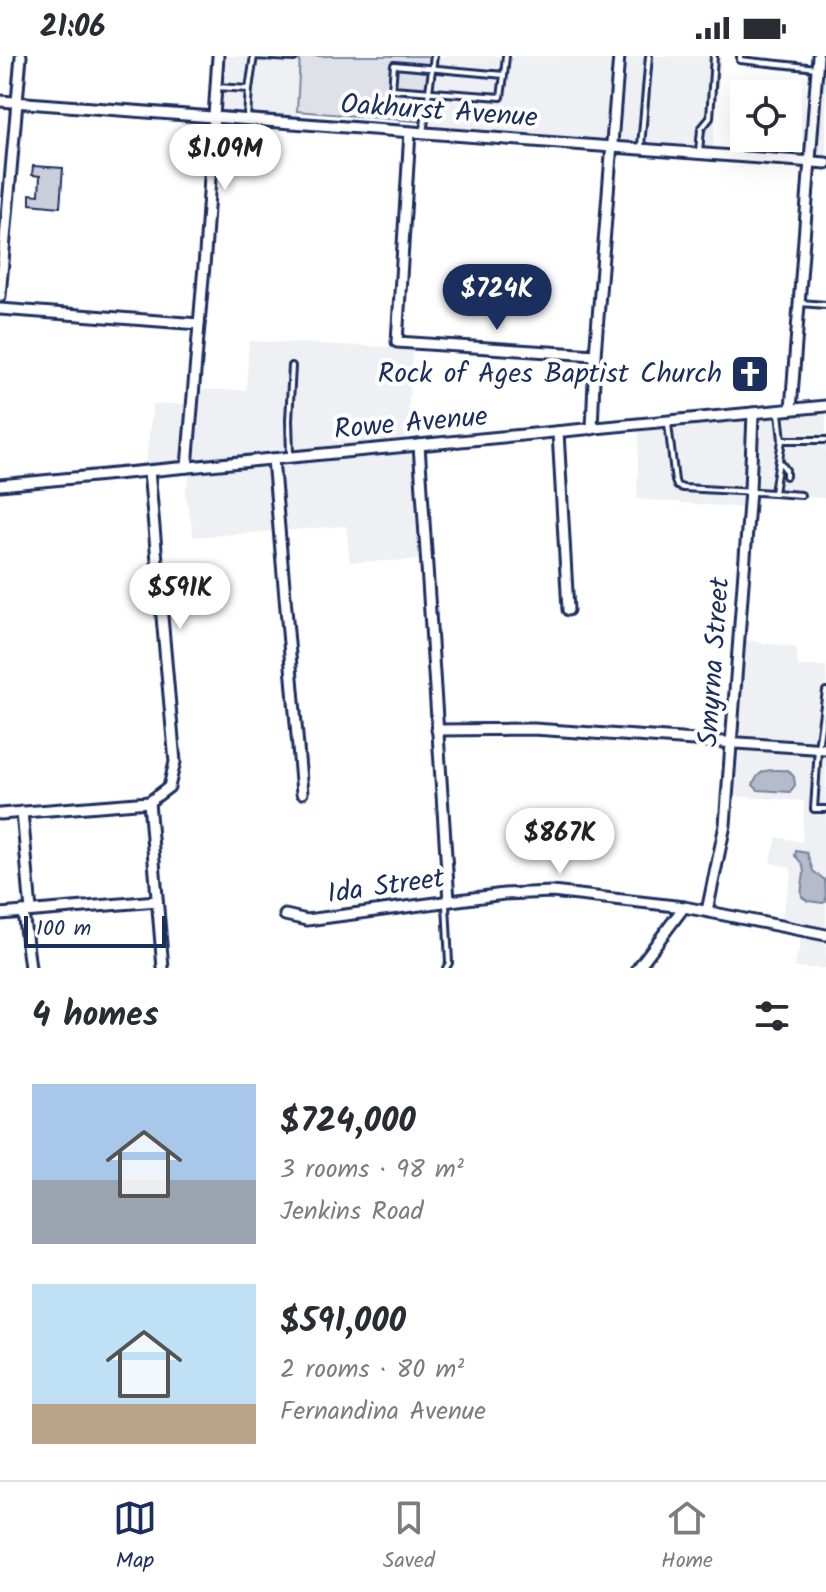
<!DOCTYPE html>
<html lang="en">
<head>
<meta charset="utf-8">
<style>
	:root { --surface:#fff; --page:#f7f7f7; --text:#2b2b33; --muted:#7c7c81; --line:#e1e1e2; --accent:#1b2f5e }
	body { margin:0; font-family:Kalam,sans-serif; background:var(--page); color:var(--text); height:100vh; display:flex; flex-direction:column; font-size:30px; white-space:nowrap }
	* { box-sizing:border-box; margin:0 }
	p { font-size:26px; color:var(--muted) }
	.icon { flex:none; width:44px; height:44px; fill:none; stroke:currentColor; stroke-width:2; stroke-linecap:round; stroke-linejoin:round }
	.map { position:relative; height:912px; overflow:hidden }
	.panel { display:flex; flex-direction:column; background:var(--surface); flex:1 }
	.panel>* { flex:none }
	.tools { position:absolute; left:730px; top:24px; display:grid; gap:16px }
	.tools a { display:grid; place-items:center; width:72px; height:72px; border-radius:0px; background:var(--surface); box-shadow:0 8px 32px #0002; font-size:40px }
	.scale { position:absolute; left:24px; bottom:20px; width:142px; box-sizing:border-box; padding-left:8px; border:4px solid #1b2f5e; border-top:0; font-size:22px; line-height:28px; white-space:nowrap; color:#1b2f5e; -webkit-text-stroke:6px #fff; paint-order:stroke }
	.price { position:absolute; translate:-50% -68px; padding:0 18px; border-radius:28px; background:#fff; color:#222; font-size:26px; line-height:52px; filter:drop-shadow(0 2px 4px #0008) }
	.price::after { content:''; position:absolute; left:50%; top:48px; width:24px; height:18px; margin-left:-12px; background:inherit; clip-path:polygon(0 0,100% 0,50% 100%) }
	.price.active { background:var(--accent); color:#fff }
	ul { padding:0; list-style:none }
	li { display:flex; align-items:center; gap:24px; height:200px; padding:0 32px }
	li span { display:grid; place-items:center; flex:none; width:224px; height:160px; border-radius:0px; color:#555 }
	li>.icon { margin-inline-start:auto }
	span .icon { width:96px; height:96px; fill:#fffc; stroke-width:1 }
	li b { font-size:34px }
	h2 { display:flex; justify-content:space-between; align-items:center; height:96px; padding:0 32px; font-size:34px }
	.status { display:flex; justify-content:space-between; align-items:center; height:56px; padding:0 40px; background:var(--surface); direction:ltr }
	.status svg { height:22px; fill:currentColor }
	.tabs { display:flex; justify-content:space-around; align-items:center; height:112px; border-top:2px solid var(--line); background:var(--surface); font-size:22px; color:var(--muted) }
	.tabs a { display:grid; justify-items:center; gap:4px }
	.tabs .active { color:var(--accent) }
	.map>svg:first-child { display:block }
</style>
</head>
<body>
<div class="status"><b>21:06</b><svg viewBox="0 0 49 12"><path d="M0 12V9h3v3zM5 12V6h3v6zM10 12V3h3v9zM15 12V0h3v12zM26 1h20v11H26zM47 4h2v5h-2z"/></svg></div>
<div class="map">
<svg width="826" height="912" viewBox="0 0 826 912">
	<rect width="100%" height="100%" fill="#fff"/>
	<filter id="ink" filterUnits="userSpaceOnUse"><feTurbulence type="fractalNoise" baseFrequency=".0125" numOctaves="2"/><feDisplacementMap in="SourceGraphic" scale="16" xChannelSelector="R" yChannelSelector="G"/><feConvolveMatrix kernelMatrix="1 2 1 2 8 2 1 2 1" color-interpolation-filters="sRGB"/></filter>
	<g filter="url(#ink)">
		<g fill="#eff0f4">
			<polygon points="213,0 300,0 297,72 209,65"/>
			<polygon points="430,0 721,0 712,101 424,80"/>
			<polygon points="812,0 826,0 826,111 806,109"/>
			<polygon points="249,285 413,292 406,385 415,385 421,504 350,506 346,470 194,481 185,437 193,405 145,410 153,348 196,348 197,334 246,334"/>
			<polygon points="826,346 826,442 744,440 743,452 637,443 639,364"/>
			<polygon points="742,584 796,591 798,610 826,610 826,912 794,912 802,879 779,873 792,815 789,811 770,807 777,781 802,786 804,745 732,740"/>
		</g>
		<polygon fill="#dee1e7" stroke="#7c88a2" stroke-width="2" points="300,0 430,0 425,66 297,55"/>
		<g fill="#b5bbca" stroke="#77839f" stroke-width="2">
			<path d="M 788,714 L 794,721 L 795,729 L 790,736 L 758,734 L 753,729 C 760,710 770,715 788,714 Z"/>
			<path d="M 796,795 L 807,797 L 813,815 L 825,824 L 826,845 L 823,847 L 808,845 L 802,841 C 799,823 812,815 795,800 Z"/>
		</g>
		<polygon fill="#caceda" stroke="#1b2f5e" stroke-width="2" points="33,110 63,112 60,151 30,148 30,138 39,139 40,120 32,119"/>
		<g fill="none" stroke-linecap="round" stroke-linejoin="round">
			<g stroke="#1b2f5e" stroke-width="10">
				<g id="service">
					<polyline points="740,0 740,4 817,12"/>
					<polyline points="504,19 501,41 392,33 394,9 504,19 506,0"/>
					<polyline points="216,31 249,33"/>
					<polyline points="247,61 249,33 254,0 294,2"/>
					<polyline points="423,77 434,0"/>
					<polyline points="641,90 649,0"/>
					<polyline points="699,96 701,73 710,62 714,0"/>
					<polyline points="800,247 826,249"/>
					<polyline points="779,357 782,384 826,384"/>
					<polyline points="668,368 675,425 677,430 683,432 774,437 782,384"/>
					<polyline points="290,399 289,364 292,310"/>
					<polyline points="780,406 786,414 786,420"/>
					<polyline points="774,437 801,439"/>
					<polyline points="826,635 818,692 814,753 826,753"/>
					<polyline points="446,848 449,907 446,912"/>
				</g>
			</g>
			<g stroke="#1b2f5e" stroke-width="15">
				<g id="minor">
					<polyline points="0,45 826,107"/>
					<polyline points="410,76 397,286 595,299"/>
					<polyline points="0,240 21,0"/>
					<polyline points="0,253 199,268"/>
					<polyline points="791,353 818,0"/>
					<polyline points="592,373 595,299 619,0"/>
					<polyline points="558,376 568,554"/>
					<polyline points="419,389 449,845"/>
					<polyline points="273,403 302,737"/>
					<polyline points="187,411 205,198 218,0"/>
					<polyline points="0,429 826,350"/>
					<polyline points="437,674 534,673 826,693"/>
					<polyline points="149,746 163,912"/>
					<polyline points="22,756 31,855"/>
					<polyline points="0,758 149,746 169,731 175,706 149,415"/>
					<polyline points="707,855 725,769 750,434 753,357"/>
					<polyline points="23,856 30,912"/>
					<polyline points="0,858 157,845"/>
					<polyline points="285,859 307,864 504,838 552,836 684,851 826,879"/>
					<polyline points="638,912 684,851"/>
				</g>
			</g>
			<use href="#service" stroke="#fff" stroke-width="4"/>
			<use href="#minor" stroke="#fff" stroke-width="9"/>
		</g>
	</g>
	<defs>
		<g id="church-square" transform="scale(2)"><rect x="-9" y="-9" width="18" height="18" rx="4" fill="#1b2f5e" stroke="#fff"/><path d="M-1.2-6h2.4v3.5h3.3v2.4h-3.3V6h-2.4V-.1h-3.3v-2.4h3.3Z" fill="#fff"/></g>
	</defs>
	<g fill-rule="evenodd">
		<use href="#church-square" x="750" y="318"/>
	</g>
	<g text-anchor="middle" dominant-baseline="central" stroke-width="8" stroke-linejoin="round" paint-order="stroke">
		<g font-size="28" fill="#1b2f5e" stroke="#fff">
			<text transform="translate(439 56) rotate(4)">Oakhurst Avenue</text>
			<text transform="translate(411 368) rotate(-5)">Rowe Avenue</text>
			<text transform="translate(715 606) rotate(-86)">Smyrna Street</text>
			<text transform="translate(386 831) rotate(-8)">Ida Street</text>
		</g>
		<g font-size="28" fill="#1b2f5e" stroke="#fff" text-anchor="end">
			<text x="722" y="318">Rock of Ages Baptist Church</text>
		</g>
	</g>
</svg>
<div class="tools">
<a><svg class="icon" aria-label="locate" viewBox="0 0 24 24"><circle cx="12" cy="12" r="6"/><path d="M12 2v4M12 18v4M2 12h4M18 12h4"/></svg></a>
</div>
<div class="scale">100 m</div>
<b class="price" style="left:225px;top:136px">$1.09M</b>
<b class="price active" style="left:497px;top:276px">$724K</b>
<b class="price" style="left:180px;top:575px">$591K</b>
<b class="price" style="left:560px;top:820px">$867K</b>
</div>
<section class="panel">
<h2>4 homes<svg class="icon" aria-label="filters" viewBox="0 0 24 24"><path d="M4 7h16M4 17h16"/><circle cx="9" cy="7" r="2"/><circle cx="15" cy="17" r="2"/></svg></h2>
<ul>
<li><span style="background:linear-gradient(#a9c7e8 60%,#9aa5b1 0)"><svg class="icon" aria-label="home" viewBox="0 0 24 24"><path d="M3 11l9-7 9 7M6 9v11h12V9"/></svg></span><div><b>$724,000</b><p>3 rooms · 98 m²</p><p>Jenkins Road</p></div></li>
<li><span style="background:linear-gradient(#bfe0f5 75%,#b9a48a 0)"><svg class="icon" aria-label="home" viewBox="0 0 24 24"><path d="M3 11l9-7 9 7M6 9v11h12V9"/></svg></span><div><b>$591,000</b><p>2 rooms · 80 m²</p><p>Fernandina Avenue</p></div></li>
</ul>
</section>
<nav class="tabs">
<a class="active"><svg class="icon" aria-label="map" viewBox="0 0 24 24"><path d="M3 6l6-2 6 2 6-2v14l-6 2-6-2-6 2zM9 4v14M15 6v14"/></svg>Map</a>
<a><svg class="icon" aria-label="saved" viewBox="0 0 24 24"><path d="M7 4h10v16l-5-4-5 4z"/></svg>Saved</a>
<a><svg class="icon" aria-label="home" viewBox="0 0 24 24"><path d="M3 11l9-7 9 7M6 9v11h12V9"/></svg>Home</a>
</nav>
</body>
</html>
